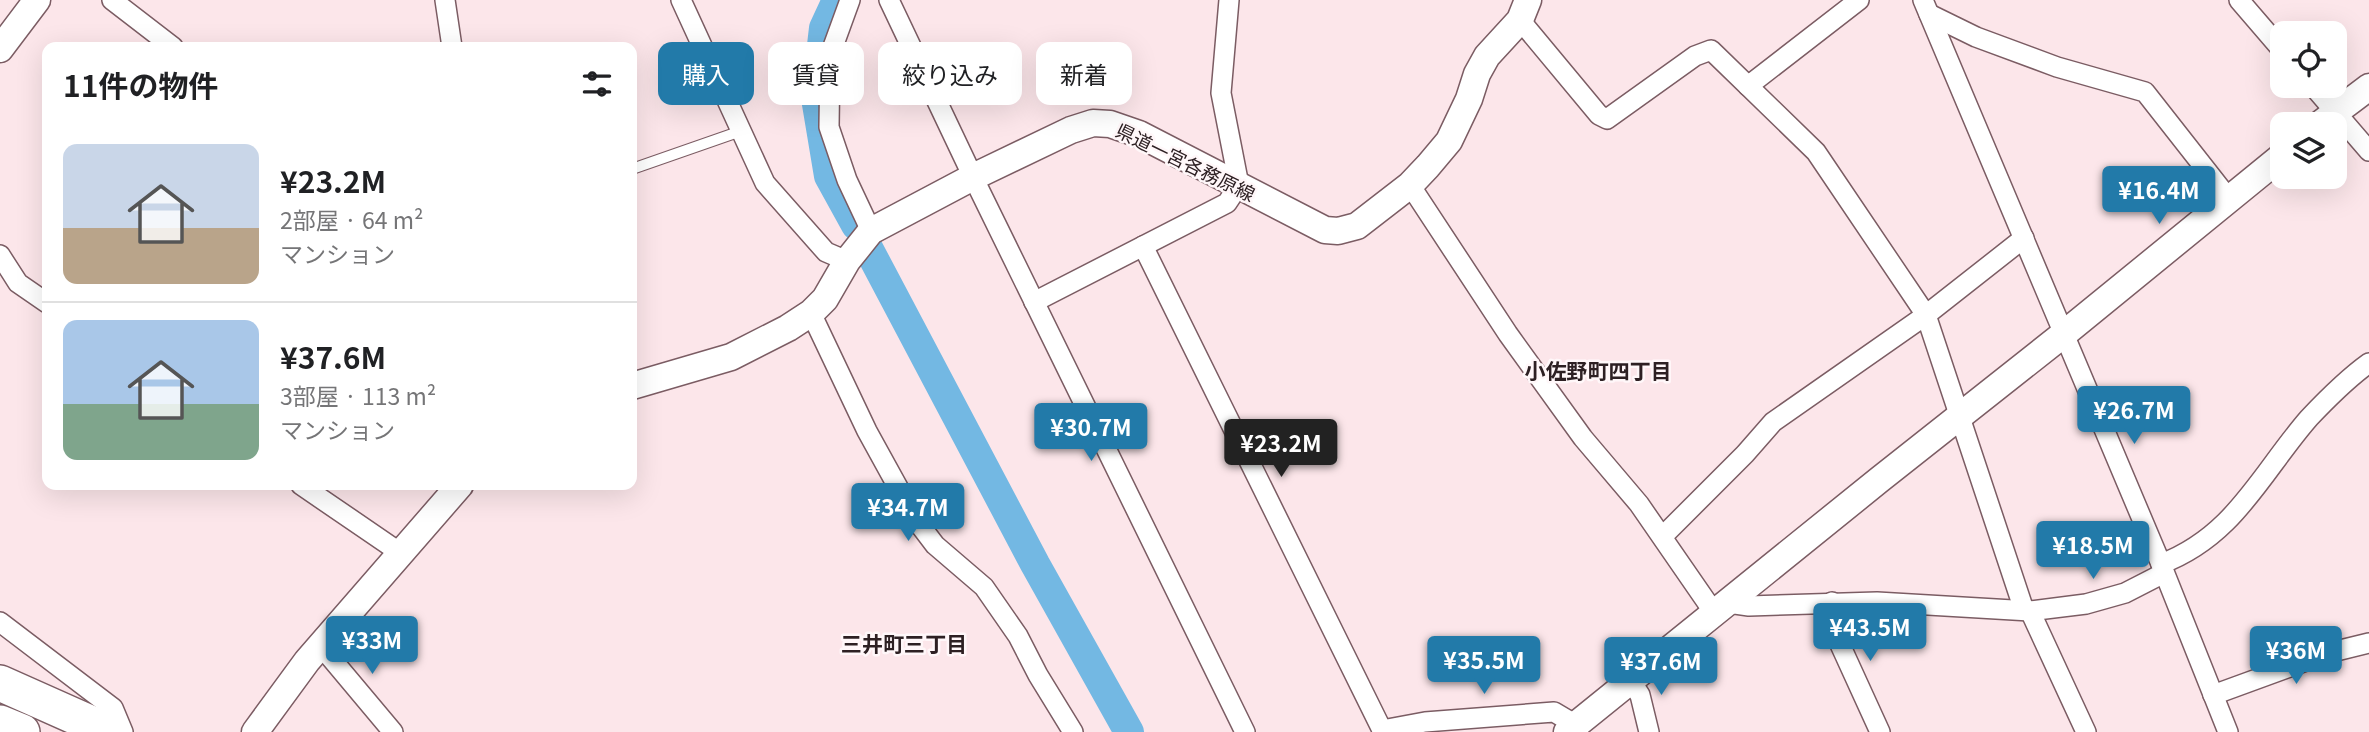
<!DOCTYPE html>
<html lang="ja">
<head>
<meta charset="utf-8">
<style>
	:root { --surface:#fff; --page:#f6f6f6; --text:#202124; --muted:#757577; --line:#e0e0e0; --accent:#227aa9 }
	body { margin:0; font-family:Georgia,"Noto Sans JP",serif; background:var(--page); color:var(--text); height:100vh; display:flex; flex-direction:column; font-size:26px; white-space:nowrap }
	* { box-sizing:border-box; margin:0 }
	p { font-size:23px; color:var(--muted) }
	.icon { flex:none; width:38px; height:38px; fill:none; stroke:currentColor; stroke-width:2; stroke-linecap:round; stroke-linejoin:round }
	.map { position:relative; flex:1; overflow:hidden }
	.panel { position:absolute; left:42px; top:42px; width:595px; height:448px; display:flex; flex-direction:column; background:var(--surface); border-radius:14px; box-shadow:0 7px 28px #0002 }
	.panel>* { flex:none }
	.banner { position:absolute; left:658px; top:42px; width:665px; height:63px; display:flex; gap:14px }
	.buttons { position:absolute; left:2270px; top:21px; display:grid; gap:14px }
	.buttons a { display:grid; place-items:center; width:77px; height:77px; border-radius:14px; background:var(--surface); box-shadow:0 7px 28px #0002; font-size:35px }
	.price { position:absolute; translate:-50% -60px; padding:0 16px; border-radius:7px; background:var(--accent); color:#fff; font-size:23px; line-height:46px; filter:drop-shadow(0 2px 4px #0008) }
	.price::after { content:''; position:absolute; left:50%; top:42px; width:21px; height:16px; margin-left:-10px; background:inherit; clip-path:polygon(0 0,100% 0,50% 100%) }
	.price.active { background:#222; color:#fff }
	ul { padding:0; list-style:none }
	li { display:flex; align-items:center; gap:21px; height:175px; padding:0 21px }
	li+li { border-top:2px solid var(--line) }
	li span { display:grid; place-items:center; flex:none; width:196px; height:140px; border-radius:14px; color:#555 }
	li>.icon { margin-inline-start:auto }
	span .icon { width:84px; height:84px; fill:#fffc; stroke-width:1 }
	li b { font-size:30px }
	h2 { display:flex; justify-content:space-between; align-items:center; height:84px; padding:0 21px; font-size:30px }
	.pill { padding:0 24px; border-radius:14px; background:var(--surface); box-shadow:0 7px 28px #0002; font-size:24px; line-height:63px }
	.pill.active { background:var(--accent); color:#fff }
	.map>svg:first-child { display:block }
</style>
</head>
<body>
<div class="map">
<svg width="2369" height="732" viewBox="0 0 2369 732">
	<rect width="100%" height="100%" fill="#fce6ea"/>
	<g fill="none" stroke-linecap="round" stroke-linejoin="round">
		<g stroke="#73b8e3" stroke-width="30">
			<polyline points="837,0 824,28 816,98 829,176 856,225"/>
			<polyline points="868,248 1035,564 1129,732"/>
		</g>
		<g stroke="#7b5c63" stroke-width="12">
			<polyline id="lane" points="632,169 741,131"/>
		</g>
		<g stroke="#7b5c63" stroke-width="22">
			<g id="street">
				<polyline points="112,0 173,47"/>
				<polyline points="445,0 452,47"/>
				<polyline points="681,0 765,183 826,252 847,261"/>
				<polyline points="850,0 830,55 829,127 847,180 871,231"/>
				<polyline points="889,0 973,177 1245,732"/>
				<polyline points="1923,0 2161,564 2228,732"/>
				<polyline points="2239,0 2282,50"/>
				<polyline points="1929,14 1976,37 2057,67 2145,92 2229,199"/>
				<polyline points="1520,20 1599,115 1607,119 1695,56 1711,50 1816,152 1926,315 2024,610"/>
				<polyline points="1748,86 1859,0"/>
				<polyline points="2313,86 2369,151"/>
				<polyline points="1410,185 1508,334 1583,438 1639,504 1715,614"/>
				<polyline points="1143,246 1383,732"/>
				<polyline points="0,255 18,283 47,303"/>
				<polyline points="1034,302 1227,203 1239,185 1221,93 1229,0"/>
				<polyline points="811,313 867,431 916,520 935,545 984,587 1018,636 1038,675 1073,732"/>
				<polyline points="301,485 399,552"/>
				<polyline points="1663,536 1745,454 1773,422 1926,315 2024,238"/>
				<path d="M 2161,564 C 2235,536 2261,473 2309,418 C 2327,399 2348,378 2369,363"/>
				<polyline points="1832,602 1838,640 1880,732"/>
				<polyline points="1728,603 1749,606 1877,602 2030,611 2086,604 2125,593 2164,573"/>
				<polyline points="2030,611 2086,732"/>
				<polyline points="0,622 113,708 123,732"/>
				<polyline points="320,645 393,732"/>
				<polyline points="1631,681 1640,695 1649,732"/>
				<polyline points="2213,695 2328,653 2369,643"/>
				<polyline points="1382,730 1425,722 1554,712 1576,725"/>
			</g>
		</g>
		<g stroke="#7b5c63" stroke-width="29">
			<g id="secondary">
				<polyline points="0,49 37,0"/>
				<polyline points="2320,124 2369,87"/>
				<polyline points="632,386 731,357 788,328 811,313 825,299 847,261 871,231 973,177 1071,130 1093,123 1110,124 1139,134 1325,230 1338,231 1357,226 1410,185 1428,166 1449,141 1469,99 1477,74 1487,56 1520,20 1528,0"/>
				<polyline points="255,732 307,661 460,485"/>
				<polyline points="1567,732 1879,480 2065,333 2282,156"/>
			</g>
		</g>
		<g stroke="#7b5c63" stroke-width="38">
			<g id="highway">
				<polyline points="0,683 110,732"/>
				<polyline points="0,723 22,732"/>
			</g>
		</g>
		<use href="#lane" stroke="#fff" stroke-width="10"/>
		<use href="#street" stroke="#fff" stroke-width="19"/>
		<use href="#secondary" stroke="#fff" stroke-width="26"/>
		<use href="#highway" stroke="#fff" stroke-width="35"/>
	</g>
	<g text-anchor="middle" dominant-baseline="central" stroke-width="5" stroke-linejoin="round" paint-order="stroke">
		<g font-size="19" fill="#2d2023" stroke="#fff7f9">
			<text transform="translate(1186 161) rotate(26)">県道一宮各務原線</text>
		</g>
		<g font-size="21" font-weight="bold" fill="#2d2023" stroke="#fff7f9">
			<text x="1598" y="370">小佐野町四丁目</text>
			<text x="904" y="643">三井町三丁目</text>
		</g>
	</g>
</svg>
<div class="buttons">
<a><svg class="icon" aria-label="locate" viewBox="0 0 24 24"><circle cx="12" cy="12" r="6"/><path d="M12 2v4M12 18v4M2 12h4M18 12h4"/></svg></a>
<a><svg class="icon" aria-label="layers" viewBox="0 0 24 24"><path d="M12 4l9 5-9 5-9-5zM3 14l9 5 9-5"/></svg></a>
</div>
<b class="price" style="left:2159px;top:226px">¥16.4M</b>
<b class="price" style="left:2134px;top:446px">¥26.7M</b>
<b class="price" style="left:1091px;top:463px">¥30.7M</b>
<b class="price active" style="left:1281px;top:479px">¥23.2M</b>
<b class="price" style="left:908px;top:543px">¥34.7M</b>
<b class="price" style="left:2093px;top:581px">¥18.5M</b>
<b class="price" style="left:1870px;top:663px">¥43.5M</b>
<b class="price" style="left:372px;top:676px">¥33M</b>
<b class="price" style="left:2296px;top:686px">¥36M</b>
<b class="price" style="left:1484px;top:696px">¥35.5M</b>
<b class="price" style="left:1661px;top:697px">¥37.6M</b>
<div class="banner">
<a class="pill active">購入</a>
<a class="pill">賃貸</a>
<a class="pill">絞り込み</a>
<a class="pill">新着</a>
</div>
<section class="panel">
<h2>11件の物件<svg class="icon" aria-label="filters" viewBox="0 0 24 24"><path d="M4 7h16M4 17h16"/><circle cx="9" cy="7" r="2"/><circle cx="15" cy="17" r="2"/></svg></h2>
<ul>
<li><span style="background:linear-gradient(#c9d6e8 60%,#b9a48a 0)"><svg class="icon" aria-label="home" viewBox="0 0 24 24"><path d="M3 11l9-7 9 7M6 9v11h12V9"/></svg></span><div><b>¥23.2M</b><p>2部屋 · 64 m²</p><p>マンション</p></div></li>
<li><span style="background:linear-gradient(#a9c7e8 60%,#7fa58c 0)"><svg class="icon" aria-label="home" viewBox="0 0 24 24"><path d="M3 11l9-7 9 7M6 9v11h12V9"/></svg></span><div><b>¥37.6M</b><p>3部屋 · 113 m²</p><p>マンション</p></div></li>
</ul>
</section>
</div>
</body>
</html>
